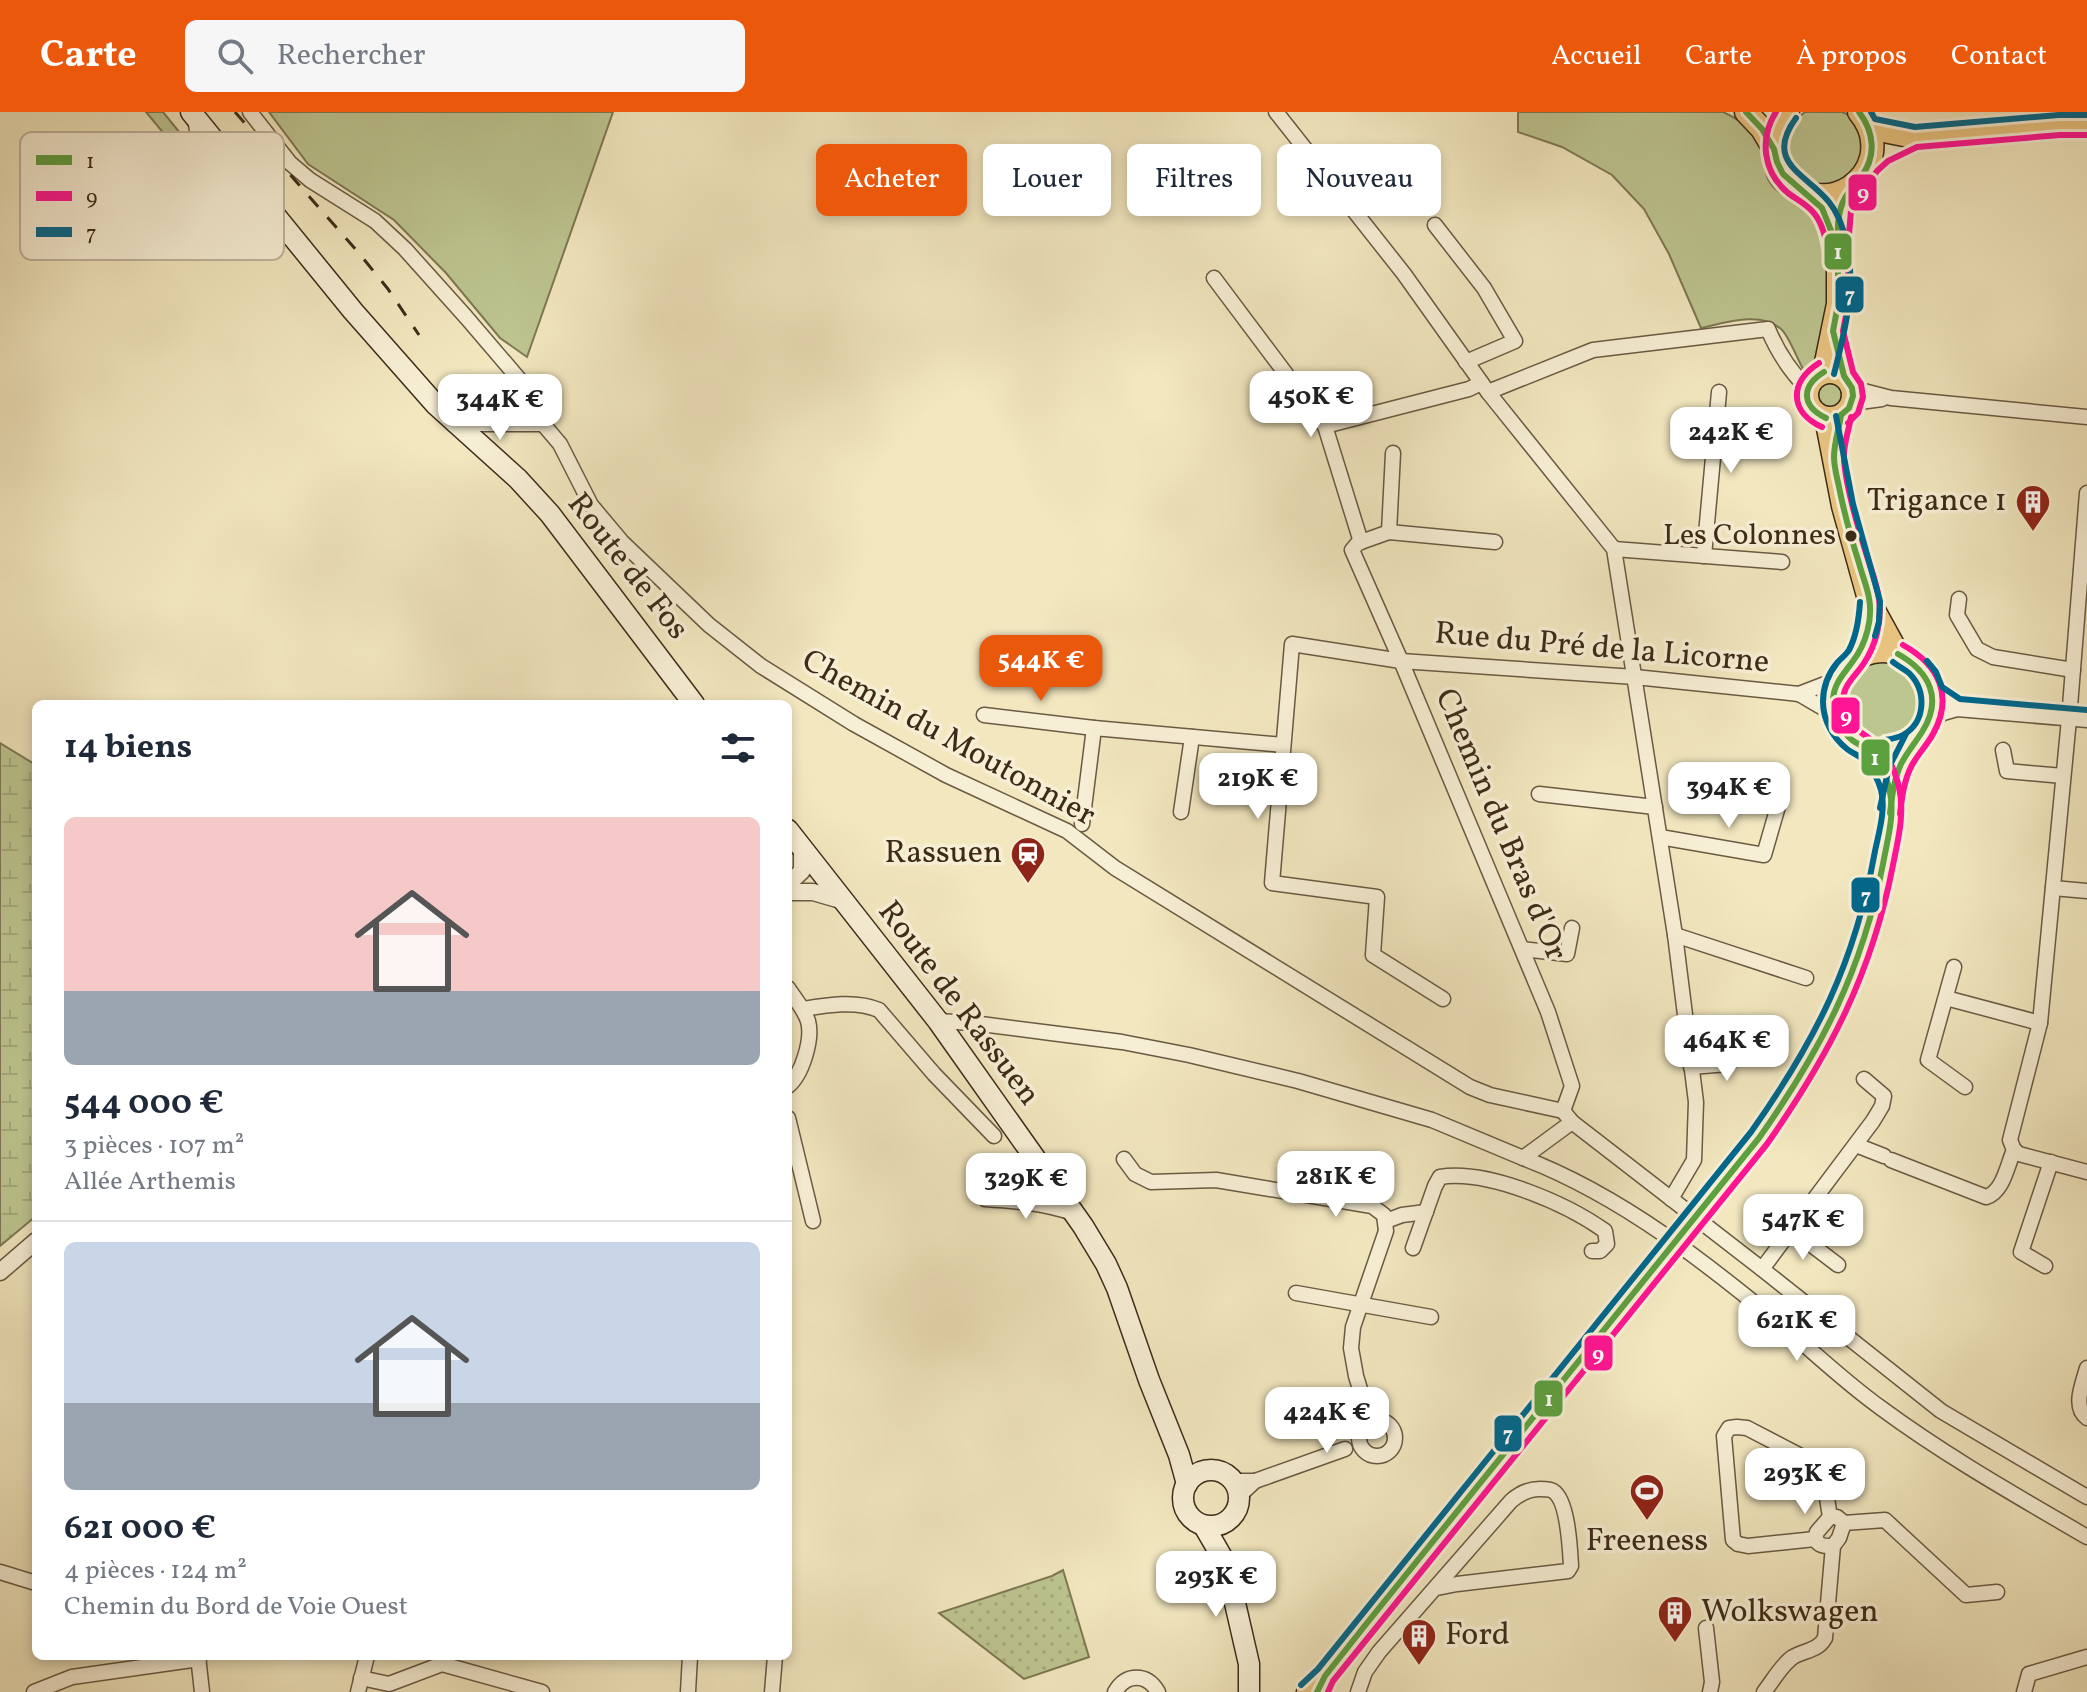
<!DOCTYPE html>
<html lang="fr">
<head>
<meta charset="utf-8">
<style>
	:root { --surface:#fff; --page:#f6f6f7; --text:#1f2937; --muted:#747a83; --line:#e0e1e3; --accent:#ea580c }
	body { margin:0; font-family:Vollkorn,serif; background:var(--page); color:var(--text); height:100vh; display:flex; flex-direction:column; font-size:30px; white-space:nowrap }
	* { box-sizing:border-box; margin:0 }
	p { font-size:26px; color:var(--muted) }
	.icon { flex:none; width:44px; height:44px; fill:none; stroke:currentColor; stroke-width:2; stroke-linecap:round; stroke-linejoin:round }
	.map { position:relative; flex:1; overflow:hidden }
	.sheet { position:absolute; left:32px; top:588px; width:760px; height:960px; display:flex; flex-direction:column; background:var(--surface); border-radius:12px; box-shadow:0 4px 12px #0003 }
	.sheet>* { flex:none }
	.guide { position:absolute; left:816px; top:32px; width:760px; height:72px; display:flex; gap:16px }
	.price { position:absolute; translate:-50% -68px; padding:0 18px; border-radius:16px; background:#fff; color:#222; font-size:26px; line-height:52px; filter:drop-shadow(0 2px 4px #0008) }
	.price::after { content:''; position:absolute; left:50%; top:48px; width:24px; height:18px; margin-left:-12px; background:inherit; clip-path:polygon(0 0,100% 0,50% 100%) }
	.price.active { background:var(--accent); color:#fff }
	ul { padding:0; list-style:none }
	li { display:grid; align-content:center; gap:16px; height:424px; padding:0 32px }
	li+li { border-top:2px solid var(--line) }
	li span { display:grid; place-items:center; height:248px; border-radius:12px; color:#555 }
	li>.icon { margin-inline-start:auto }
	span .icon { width:144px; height:144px; fill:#fffc; stroke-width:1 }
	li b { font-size:34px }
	h2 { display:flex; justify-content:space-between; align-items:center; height:96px; padding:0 32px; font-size:34px }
	.tag { padding:0 28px; border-radius:12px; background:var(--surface); box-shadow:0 4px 12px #0003; font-size:28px; line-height:72px }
	.tag.active { background:var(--accent); color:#fff }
	header { display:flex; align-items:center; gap:48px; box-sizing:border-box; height:112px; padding:0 40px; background:var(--accent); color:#fff }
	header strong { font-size:38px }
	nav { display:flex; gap:44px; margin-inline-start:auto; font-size:28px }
	.search { width:560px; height:72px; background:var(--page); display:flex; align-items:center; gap:20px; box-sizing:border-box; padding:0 28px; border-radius:12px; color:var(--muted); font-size:30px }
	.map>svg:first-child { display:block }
</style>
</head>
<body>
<header>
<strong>Carte</strong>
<div class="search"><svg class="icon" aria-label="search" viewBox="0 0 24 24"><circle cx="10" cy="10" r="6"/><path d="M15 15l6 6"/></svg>Rechercher</div>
<nav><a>Accueil</a><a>Carte</a><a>À propos</a><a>Contact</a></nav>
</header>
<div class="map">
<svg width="2087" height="1580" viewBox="0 0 2087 1580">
	<defs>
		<pattern id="wetland-marsh" width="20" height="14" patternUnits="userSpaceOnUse" patternTransform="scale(2)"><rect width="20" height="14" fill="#bdc590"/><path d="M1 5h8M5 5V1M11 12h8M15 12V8" fill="none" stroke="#a3a97b"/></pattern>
		<pattern id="park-dots" width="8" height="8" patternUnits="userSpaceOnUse" patternTransform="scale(2)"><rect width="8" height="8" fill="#bdc590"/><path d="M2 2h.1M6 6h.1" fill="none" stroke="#a3a97b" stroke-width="1.8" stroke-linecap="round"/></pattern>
	</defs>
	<rect width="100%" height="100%" fill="#f2e7bf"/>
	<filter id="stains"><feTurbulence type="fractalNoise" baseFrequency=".0025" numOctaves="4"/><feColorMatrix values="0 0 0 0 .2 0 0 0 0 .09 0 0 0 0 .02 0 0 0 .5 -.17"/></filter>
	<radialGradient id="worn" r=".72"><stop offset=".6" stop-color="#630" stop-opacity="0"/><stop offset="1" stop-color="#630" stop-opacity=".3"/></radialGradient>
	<g fill="#bdc590" stroke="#7d7854" stroke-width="2">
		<polygon points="146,0 163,0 211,59 204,70"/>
		<polygon points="269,0 613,0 527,245 500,226 446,161 394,108 308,52"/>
		<path d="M 1518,0 L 1723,0 C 1748,11 1758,22 1764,49 C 1765,54 1766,62 1768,67 C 1778,87 1799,85 1811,99 C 1818,107 1823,116 1826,126 C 1834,158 1825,222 1819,255 L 1809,259 L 1803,257 C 1797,246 1789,225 1782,218 C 1762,198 1724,211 1701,216 L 1669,142 L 1644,97 L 1612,63 L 1562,35 L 1518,20 Z"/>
		<path d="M 1805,0 C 1815,0 1834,0 1842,0 C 1861,6 1868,39 1857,53 C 1819,105 1753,41 1805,0 Z"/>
		<circle cx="1830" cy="284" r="13"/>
		<circle cx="1883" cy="591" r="42"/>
	</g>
	<polygon fill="url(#wetland-marsh)" stroke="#7d7854" stroke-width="2" points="0,631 36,653 36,1104 0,1134"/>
	<polygon fill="url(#park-dots)" stroke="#7d7854" stroke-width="2" points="1063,1458 1089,1545 1024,1567 939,1501 1052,1464"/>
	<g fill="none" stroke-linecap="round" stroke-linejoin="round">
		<g stroke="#6a5a42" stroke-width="17">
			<g id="minor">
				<polyline points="250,0 290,51 310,68 375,109 405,137 466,205 525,274 543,312 560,332 591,393 622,430 709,513 761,554 854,612 946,663 1067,719 1115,756 1470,975 1490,983 1563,999"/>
				<polyline points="1276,0 1404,162 1488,280 1614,437 1675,823 1696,990 1694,1048 1671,1087"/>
				<polyline points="197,7 196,12 198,26 203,37 233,75 258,81"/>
				<polyline points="1435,113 1484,176 1515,229 1466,250"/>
				<polyline points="1214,166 1325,314 1469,277 1481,271"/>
				<polyline points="1852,276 1891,286 2087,305"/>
				<path d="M 1488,280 L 1593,238 L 1768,217 C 1778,241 1790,259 1807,276"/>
				<polyline points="1852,291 1882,287"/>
				<polyline points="457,312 543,312"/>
				<polyline points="1325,314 1361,430"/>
				<polyline points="1389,420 1393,341"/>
				<polyline points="1495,430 1389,420 1358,431 1352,438 1401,549 1548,900 1572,974 1563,999 1572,1010 1762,1157 1941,1299 2087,1385"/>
				<polyline points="1614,437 1782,450"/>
				<polyline points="1704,444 1719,280"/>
				<polyline points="1959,487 1957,503 1977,537 1993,545 2073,558"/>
				<polyline points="1931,577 1934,582 1957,597"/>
				<polyline points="984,603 1094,616"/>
				<polyline points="1835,603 1799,582 1838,567"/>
				<polyline points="1928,611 1943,601 1957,597 2087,608"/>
				<polyline points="2003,638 2007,659 2063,664"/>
				<polyline points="1539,682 1655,695"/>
				<polyline points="1181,700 1192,625"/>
				<polyline points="1082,712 1094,616 1283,633"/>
				<polyline points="1660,725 1764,743 1781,684"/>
				<polyline points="2053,776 2087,779"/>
				<polyline points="1675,823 1806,866"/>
				<polyline points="1522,837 1567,842 1572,816"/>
				<polyline points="1954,855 1928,948 1965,975"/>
				<path d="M 788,876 C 795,887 804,897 808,909 C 813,927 802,963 788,974"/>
				<polyline points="1946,886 2040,911"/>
				<polyline points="1443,887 1373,843 1377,785 1272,771 1292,532 1401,549 1635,565 1799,582"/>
				<path d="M 803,897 C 827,893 856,888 879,898 L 934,962 L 994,1024"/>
				<polyline points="938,909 973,911 1051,921 1122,930 1189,943 1298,969 1432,1008 1523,1046 1572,1010"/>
				<polyline points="1691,955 1728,952 1742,938"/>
				<polyline points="788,1006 813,1109"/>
				<polyline points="1856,1033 1884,1044"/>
				<polyline points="2014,1038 2010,1028 2040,911 2069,607 2087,381"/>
				<polyline points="2014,1038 2019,1042 2087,1060"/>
				<path d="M 1523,1046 C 1621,1083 1712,1155 1792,1222 C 1821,1247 1850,1274 1881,1296 C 1946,1344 2017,1384 2087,1425"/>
				<polyline points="1124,1047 1135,1062 1151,1070 1216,1068 1372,1094 1384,1103 1386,1119 1353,1215 1351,1236 1356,1264 1370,1310"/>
				<path d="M 1891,1048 L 1986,1085 C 2003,1080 2007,1054 2014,1038"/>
				<path d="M 985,1087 C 1016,1089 1044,1091 1073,1101"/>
				<polyline points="1386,1109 1402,1103 1426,1100"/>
				<polyline points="1792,1118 1838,1153"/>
				<path d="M 1413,1136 L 1435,1074 L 1440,1065 C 1488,1057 1567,1092 1605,1119 L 1607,1132 L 1600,1139 L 1592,1139"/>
				<polyline points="2045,1154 2021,1140 2051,1050"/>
				<polyline points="1762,1157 1873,1009 1882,994 1884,984 1864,967"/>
				<polyline points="1296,1181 1431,1205"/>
				<path d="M 2087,1256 C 2083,1271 2072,1295 2087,1306"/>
				<circle cx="1377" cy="1326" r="18"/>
				<polyline points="1233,1369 1255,1369 1239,1384"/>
				<polyline points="1255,1369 1345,1337"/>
				<path d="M 1830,1405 L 1837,1405 L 1844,1411 L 1839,1426 L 1833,1434 C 1825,1434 1820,1435 1815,1427 L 1817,1420 Z"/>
				<polyline points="1844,1411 1885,1408 1966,1483 1997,1480"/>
				<polyline points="1815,1427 1748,1434 1738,1432 1733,1428 1724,1324 1729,1316 1737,1315 1747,1316 1822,1355 1830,1405"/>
				<polyline points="0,1460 36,1471"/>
				<polyline points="1706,1516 1712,1570 1710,1580"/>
				<polyline points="198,1544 202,1580"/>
				<polyline points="361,1566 389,1572 442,1552 542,1580"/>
				<polyline points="34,1580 72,1565 199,1547"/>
				<polyline points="358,1580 367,1544"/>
				<polyline points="688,1580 690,1544"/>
				<polyline points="772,1580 775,1544"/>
				<path d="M 1115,1580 C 1126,1561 1147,1561 1158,1580"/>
				<path d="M 1358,1580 L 1365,1560 L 1379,1540 L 1511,1389 C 1520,1381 1529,1377 1540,1377 C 1544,1377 1550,1377 1553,1379 C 1568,1388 1570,1437 1571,1454 L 1568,1459 L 1457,1472 L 1437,1476"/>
				<path d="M 1764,1580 C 1772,1570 1782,1552 1793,1545 C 1805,1538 1818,1539 1825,1526 L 1833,1434"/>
				<polyline points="2024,1580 2029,1562 2087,1545"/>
			</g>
		</g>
		<g stroke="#6a5a42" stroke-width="19">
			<g id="tertiary">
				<polyline points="788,772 802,759 802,737"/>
				<polyline points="788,780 813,780 844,789"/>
				<polyline points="0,1160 36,1129"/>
			</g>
		</g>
		<g stroke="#3d2b18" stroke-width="23">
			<g id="secondary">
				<polyline points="191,0 353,199 435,292 518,367 550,402 694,592"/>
				<polyline points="788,718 938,909 1083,1114 1106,1152 1117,1176 1149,1268 1179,1343 1187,1372"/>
				<circle cx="1211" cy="1386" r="28"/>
				<polyline points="1204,1414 1226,1452 1249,1552 1249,1580"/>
			</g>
		</g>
		<g stroke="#3d2b18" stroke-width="25">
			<g id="primary">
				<polyline points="1746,0 1762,17 1774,37"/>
				<path d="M 1788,0 C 1750,43 1801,106 1850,75 C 1860,68 1868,58 1871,46 C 1875,29 1870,13 1859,0"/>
				<polyline points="1869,16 1914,25 2060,13 2087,13"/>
				<circle cx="1830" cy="283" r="23"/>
				<polyline points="1824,260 1838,192 1838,136 1841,95 1855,72"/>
				<polyline points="1826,306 1843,394 1870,491 1898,542"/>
				<circle cx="1883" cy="589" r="50"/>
				<path d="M 1710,1087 C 1737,1054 1764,1021 1789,986 C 1828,929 1855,864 1873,797 C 1879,776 1883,754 1887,731 C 1893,692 1893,662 1915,627"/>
				<polyline points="1308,1580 1325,1564 1656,1153"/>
			</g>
		</g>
		<use href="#minor" stroke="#f7efd5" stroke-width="14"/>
		<use href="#tertiary" stroke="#f7efd5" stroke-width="16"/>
		<use href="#secondary" stroke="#f7efd5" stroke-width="20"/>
		<use href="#primary" stroke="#e9c480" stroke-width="22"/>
		<polyline stroke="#3d2b18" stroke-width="3" stroke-dasharray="14 14" stroke-linecap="butt" points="235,0 358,140 388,177 419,223"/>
		<g stroke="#3d2b18" stroke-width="25" stroke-linecap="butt">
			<polyline id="primary-bridge" points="1656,1153 1710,1087"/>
		</g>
		<use href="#primary-bridge" stroke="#e9c480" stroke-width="22"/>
		<g stroke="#f7efd5" stroke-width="12">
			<g id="bus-1">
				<polyline points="1746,0 1762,17 1774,37 1777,50 1783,62 1822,96 1838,136 1838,192 1833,219 1844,264 1852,276 1853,284 1849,296 1841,303"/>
				<path d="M 1838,141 C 1838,125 1836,106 1843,90 C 1847,80 1855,73 1861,65 C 1877,44 1874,20 1859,0"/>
				<path d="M 1824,260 C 1801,274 1801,294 1826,306"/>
				<path d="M 1890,701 C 1892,684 1894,667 1901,652 C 1907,640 1915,631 1922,620 C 1943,587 1930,560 1898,542"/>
				<path d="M 1317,1580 L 1325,1564 L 1367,1511 L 1759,1026 C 1821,938 1862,859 1883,752 C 1887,729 1895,703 1890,680 C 1887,667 1882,652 1872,642 C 1866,636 1859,633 1852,628 C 1842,620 1834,605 1833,592 C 1832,573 1843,563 1853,549 C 1866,532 1873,507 1869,486 C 1867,474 1862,463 1859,451 C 1851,426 1844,400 1839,375 C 1837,365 1834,355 1834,345 C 1834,331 1839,317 1841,303"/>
			</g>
		</g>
		<g stroke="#f7efd5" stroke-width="12">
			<g id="bus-2">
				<path d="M 1776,0 C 1759,27 1763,60 1788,81 C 1796,87 1806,92 1813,100 C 1823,111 1826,128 1828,142"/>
				<path d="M 1819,251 C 1789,270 1789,300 1822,315"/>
				<polyline points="1848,311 1858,301 1863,285 1861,272 1853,260 1843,219 1848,193 1848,136 1851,98 1877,59 1888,49 1917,35 2060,23 2087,23"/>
				<path d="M 1900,702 C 1902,685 1904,668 1912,653 C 1918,642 1927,633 1933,622 C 1954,584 1939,553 1903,533"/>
				<path d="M 1328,1580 L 1333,1569 L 1375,1517 L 1767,1032 C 1830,942 1872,861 1893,753 C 1898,728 1905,701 1899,675 C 1895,659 1889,644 1877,633 C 1863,619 1846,617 1843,593 C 1841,574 1855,565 1864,551 C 1876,533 1882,509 1879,487 C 1877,473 1872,460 1868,447 C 1859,419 1845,374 1844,346 C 1843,333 1849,318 1851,305"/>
			</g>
		</g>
		<g stroke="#f7efd5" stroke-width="12">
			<g id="bus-3">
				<polyline points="1871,0 1875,7 1915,15 2059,3 2087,3"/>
				<path d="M 1796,6 C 1763,51 1807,62 1829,90 C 1838,101 1843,115 1846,129 C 1857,173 1845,219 1834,262"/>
				<polyline points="1836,304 1853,392 1880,489 1879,510 1875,524"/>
				<polyline points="1927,549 1936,560 1942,575 1960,587 2087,598"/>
				<path d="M 1885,628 C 1891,627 1898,626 1903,623 C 1926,610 1927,579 1909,561 C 1904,557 1898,554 1893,550"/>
				<polyline points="1880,696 1889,655 1906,622"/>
				<path d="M 1301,1573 L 1318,1557 L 1751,1020 C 1816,928 1855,851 1875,739 C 1879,720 1886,697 1881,678 C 1878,667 1871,655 1863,647 C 1858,643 1852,641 1847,637 C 1833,626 1823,608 1823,590 C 1823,576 1828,562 1837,551 C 1841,546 1846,543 1849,538 C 1857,523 1859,506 1860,490"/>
			</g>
		</g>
		<use href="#bus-1" stroke="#5da040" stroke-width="6"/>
		<use href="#bus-2" stroke="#ff1493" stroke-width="6"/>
		<use href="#bus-3" stroke="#00678c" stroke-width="6"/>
	</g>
	<defs>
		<g id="building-pin" transform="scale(1.8)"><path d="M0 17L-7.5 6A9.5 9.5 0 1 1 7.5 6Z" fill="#8f2418" stroke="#f7efd5"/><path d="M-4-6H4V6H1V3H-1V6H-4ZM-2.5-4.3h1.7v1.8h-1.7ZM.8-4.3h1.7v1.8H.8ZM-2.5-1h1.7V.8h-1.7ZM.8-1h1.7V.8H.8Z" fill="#fff"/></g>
		<g id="station-pin" transform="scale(1.8)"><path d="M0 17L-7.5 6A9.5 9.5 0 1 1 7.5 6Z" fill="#8f2418" stroke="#f7efd5"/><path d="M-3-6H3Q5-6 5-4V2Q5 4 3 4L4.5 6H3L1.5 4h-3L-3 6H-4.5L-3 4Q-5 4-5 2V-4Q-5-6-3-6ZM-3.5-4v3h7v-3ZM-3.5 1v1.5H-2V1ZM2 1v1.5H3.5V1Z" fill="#fff"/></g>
		<g id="stadium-pin" transform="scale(1.8)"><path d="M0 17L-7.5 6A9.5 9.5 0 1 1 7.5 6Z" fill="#8f2418" stroke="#f7efd5"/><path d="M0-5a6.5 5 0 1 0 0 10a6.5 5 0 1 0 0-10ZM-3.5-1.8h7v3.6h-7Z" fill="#fff"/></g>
	</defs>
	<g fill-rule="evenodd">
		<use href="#building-pin" x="2033" y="390"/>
		<use href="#station-pin" x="1028" y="742"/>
		<use href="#stadium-pin" x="1647" y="1379"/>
		<use href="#building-pin" x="1675" y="1501"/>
		<use href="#building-pin" x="1419" y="1524"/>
	</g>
	<circle fill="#3d2b18" stroke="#f7efd5" stroke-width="3" cx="1851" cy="424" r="7"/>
	<g text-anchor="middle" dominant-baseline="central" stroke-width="7" stroke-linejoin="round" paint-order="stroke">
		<g font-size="30" fill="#3d2b18" stroke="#f7efd5" text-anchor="end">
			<text x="1836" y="424">Les Colonnes</text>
		</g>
		<g font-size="32" fill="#3d2b18" stroke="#f7efd5" text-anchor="end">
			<text x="2007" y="390">Trigance 1</text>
			<text x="1002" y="742">Rassuen</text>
			<text x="1647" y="1430" text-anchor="middle">Freeness</text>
			<text x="1701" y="1501" text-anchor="start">Wolkswagen</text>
			<text x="1445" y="1524" text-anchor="start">Ford</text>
		</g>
		<g font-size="32" fill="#3d2b18" stroke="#f7efd5">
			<text transform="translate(627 455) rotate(52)">Route de Fos</text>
			<text transform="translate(1602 537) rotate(5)">Rue du Pré de la Licorne</text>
			<text transform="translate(948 627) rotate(29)">Chemin du Moutonnier</text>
			<text transform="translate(1500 713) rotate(67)">Chemin du Bras d'Or</text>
			<text transform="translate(958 892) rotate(53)">Route de Rassuen</text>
		</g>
	</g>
	<rect x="20" y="20" width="264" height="128" rx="12" fill="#f7efd5" stroke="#bfb49c" stroke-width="2"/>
	<rect x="36" y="43" width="36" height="10" fill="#5da040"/>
	<rect x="36" y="79" width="36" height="10" fill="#ff1493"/>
	<rect x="36" y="115" width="36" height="10" fill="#00678c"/>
	<g font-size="22" fill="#3d2b18">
		<text x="86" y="56">1</text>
		<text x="86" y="92">9</text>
		<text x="86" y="128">7</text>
	</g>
	<g stroke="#f7efd5" stroke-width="3">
		<rect x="1847" y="61" width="31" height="39" rx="8" fill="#ff1493"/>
		<rect x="1823" y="120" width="30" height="39" rx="8" fill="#5da040"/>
		<rect x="1834" y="163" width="31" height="39" rx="8" fill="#00678c"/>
		<rect x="1830" y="584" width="31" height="39" rx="8" fill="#ff1493"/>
		<rect x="1860" y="626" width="31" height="39" rx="8" fill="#5da040"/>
		<rect x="1850" y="764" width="31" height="38" rx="8" fill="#00678c"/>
		<rect x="1583" y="1222" width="31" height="38" rx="8" fill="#ff1493"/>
		<rect x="1533" y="1267" width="31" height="39" rx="8" fill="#5da040"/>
		<rect x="1493" y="1302" width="30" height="39" rx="8" fill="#00678c"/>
	</g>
	<g font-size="22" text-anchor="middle" font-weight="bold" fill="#fff">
		<text x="1863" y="88">9</text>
		<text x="1838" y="147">1</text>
		<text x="1850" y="190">7</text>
		<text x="1846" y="611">9</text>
		<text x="1875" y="653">1</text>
		<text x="1866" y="791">7</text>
		<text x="1598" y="1249">9</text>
		<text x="1549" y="1294">1</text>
		<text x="1508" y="1329">7</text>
	</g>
	<rect width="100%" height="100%" filter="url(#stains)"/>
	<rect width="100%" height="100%" fill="url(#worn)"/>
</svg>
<b class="price" style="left:1311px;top:327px">450K €</b>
<b class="price" style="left:500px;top:330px">344K €</b>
<b class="price" style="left:1731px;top:363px">242K €</b>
<b class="price active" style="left:1041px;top:591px">544K €</b>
<b class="price" style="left:1258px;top:709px">219K €</b>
<b class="price" style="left:1729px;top:718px">394K €</b>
<b class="price" style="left:1727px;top:971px">464K €</b>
<b class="price" style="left:1336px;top:1107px">281K €</b>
<b class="price" style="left:1026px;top:1109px">329K €</b>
<b class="price" style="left:1803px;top:1150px">547K €</b>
<b class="price" style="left:1797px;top:1251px">621K €</b>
<b class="price" style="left:1327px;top:1343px">424K €</b>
<b class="price" style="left:1805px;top:1404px">293K €</b>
<b class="price" style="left:1216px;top:1507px">293K €</b>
<div class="guide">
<a class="tag active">Acheter</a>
<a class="tag">Louer</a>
<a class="tag">Filtres</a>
<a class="tag">Nouveau</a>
</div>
<section class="sheet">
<h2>14 biens<svg class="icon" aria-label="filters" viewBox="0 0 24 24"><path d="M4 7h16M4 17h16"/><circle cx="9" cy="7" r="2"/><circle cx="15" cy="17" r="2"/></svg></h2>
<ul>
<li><span style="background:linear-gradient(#f6c9c9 70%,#9aa5b1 0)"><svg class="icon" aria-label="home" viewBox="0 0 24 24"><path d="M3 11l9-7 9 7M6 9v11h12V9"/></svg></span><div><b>544 000 €</b><p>3 pièces · 107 m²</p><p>Allée Arthemis</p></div></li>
<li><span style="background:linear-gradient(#c9d6e8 65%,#9aa5b1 0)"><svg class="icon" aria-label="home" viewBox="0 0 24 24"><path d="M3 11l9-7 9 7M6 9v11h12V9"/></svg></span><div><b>621 000 €</b><p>4 pièces · 124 m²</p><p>Chemin du Bord de Voie Ouest</p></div></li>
</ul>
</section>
</div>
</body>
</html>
